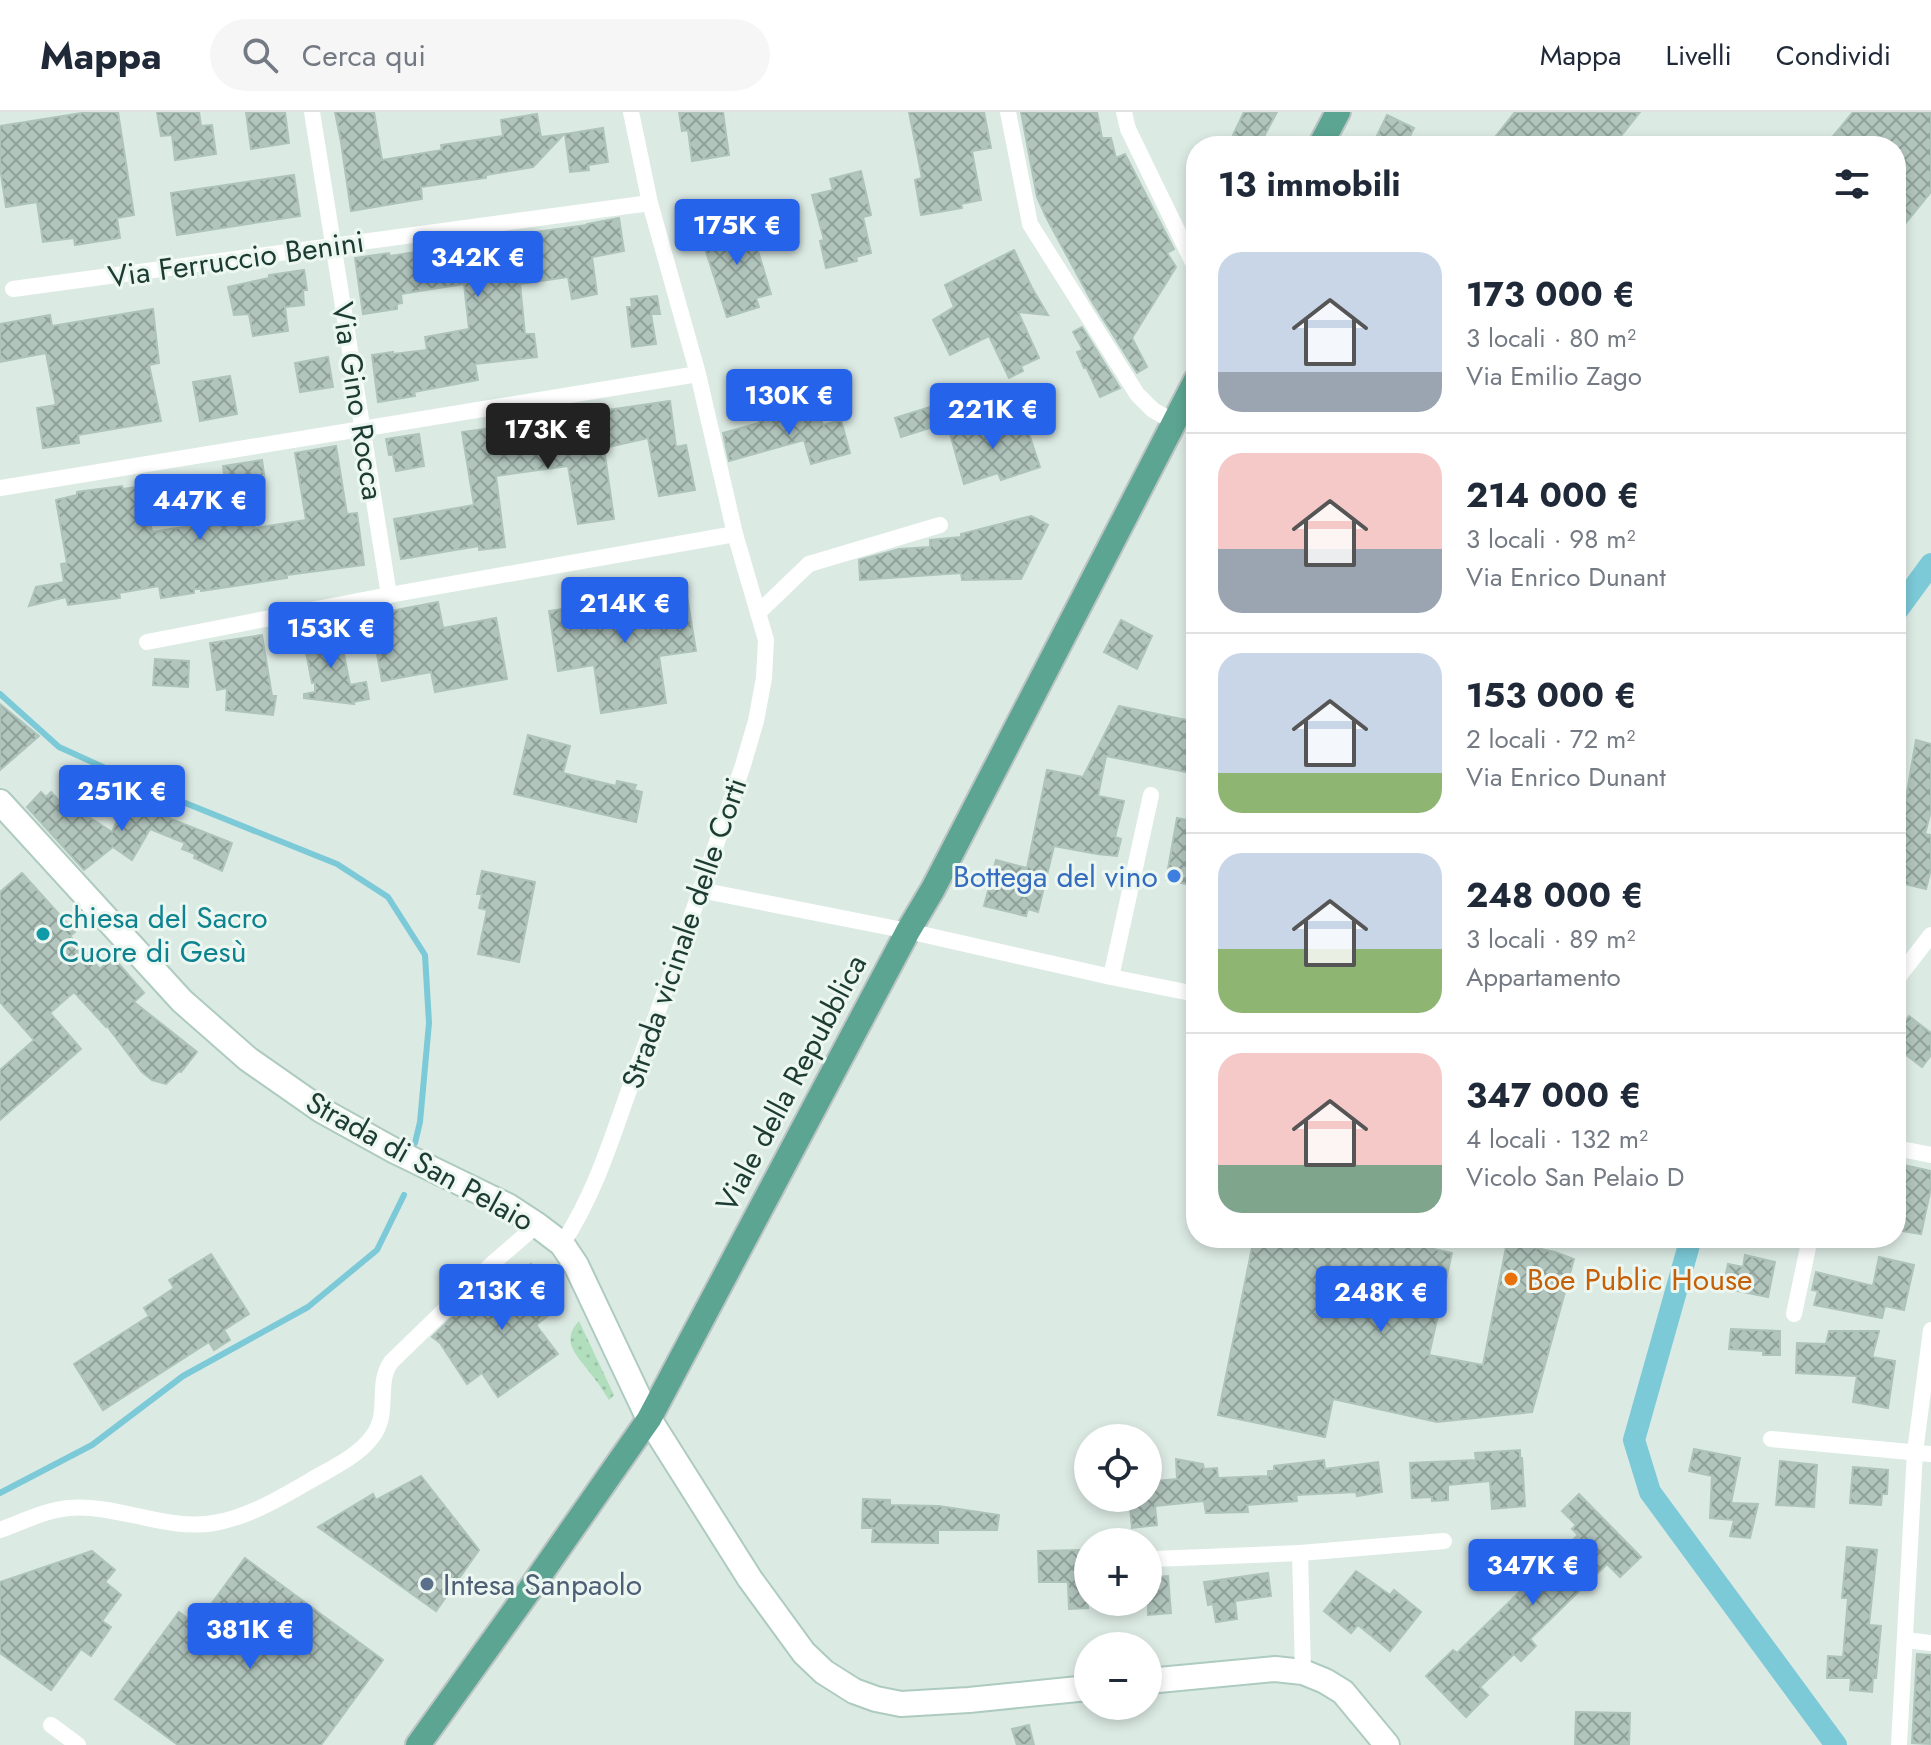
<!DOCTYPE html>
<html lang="it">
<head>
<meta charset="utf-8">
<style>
	:root { --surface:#fff; --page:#f6f6f7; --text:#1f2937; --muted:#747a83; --line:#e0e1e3; --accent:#2563eb }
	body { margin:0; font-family:Jost,sans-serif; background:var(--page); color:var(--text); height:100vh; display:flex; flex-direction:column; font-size:30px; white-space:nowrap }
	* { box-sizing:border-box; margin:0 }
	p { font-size:26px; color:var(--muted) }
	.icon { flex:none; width:44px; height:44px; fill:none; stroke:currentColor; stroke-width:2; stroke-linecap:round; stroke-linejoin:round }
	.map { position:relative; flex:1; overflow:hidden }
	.panel { position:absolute; left:1186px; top:24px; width:720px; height:1112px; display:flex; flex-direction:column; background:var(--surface); border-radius:32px; box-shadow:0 4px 12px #0003 }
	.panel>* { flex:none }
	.controls { position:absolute; left:1074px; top:1312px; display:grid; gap:16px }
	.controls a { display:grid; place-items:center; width:88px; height:88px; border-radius:50%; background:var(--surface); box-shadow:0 4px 12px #0003; font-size:40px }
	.price { position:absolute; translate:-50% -68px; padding:0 18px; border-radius:8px; background:var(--accent); color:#fff; font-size:26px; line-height:52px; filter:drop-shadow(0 2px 4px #0008) }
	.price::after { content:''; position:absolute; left:50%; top:48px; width:24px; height:18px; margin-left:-12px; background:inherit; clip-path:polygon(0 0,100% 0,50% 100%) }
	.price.active { background:#222; color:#fff }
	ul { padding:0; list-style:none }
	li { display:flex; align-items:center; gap:24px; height:200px; padding:0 32px }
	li+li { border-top:2px solid var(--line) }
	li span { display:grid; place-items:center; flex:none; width:224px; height:160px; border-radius:24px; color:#555 }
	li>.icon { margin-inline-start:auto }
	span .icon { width:96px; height:96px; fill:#fffc; stroke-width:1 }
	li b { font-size:34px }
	h2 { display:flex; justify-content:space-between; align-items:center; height:96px; padding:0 32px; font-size:34px }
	header { display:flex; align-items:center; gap:48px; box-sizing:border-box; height:112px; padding:0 40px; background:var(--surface); border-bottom:2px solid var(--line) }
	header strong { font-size:38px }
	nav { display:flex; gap:44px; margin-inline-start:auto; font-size:28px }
	.search { width:560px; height:72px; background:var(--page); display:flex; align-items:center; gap:20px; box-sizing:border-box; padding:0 28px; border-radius:44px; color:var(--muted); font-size:30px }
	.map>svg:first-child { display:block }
</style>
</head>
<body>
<header>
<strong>Mappa</strong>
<div class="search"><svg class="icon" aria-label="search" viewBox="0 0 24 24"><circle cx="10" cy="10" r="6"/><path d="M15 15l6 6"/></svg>Cerca qui</div>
<nav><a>Mappa</a><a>Livelli</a><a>Condividi</a></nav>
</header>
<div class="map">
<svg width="1931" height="1633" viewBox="0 0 1931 1633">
	<defs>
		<pattern id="grass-dots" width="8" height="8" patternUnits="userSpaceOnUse" patternTransform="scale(2)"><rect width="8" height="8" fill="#b1dfbd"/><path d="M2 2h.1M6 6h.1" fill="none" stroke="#98c0a3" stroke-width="1.8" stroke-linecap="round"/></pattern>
		<pattern id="building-cross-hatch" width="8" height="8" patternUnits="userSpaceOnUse" patternTransform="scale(2)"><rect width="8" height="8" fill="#b1c5bd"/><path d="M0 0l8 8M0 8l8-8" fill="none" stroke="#8fa19a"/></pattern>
	</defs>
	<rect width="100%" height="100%" fill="#dceae4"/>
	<path fill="url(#grass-dots)" d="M 579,1209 L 614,1283 L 609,1288 C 604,1281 600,1273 594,1266 C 581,1247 558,1231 579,1209 Z"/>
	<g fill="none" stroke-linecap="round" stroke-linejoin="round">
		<g stroke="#7cc9d7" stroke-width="6">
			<polyline points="0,582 59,635 158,680 337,752 388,785 425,843 429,911 420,1010 415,1031"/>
			<polyline points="0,1381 92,1333 183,1264 308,1195 377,1138 404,1083"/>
		</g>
		<g stroke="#7cc9d7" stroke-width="22">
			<polyline points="1896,500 1931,452"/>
			<polyline points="1691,1126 1634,1328 1650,1380 1836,1633"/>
		</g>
	</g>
	<g fill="url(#building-cross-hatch)" stroke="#aec4bb" stroke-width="2">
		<polygon points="88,0 118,0 134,103 117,106 120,126 75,133 74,126 43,130 37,90 6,95 0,56 0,14"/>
		<polygon points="157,0 199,0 201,14 212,13 216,42 175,48 172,23 161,24"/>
		<polygon points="246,0 285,0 289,31 251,37"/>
		<polygon points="335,0 374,0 382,48 442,38 441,33 503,24 501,8 537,2 541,25 564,22 533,55 486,63 486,66 421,75 422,87 351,99 341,30"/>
		<polygon points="679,0 723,0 729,43 692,49 688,18 682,19"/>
		<polygon points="909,0 984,0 991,36 972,39 981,88 961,92 962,96 921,103 915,68 922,66"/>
		<polygon points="1021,0 1097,0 1102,26 1111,26 1116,46 1125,42 1174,137 1167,141 1176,155 1132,226 1147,255 1137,261 1091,188 1046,105 1037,85"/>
		<polygon points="1244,0 1277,0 1259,34 1254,34 1233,23"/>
		<polygon points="1515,0 1640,0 1613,34 1488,34"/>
		<polygon points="1853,0 1931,0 1931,80 1896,123 1896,34 1825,34"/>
		<polygon points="1387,3 1414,16 1405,34 1372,34"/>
		<polygon points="603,16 608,50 588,53 589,58 570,60 565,22"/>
		<polygon points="861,59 871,103 863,105 871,141 856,145 857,149 826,156 820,129 824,128 812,83 833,78 830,67"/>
		<polygon points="294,63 300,104 177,123 171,81"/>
		<polygon points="619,106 624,139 592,145 597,182 572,187 568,165 520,172 525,222 534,222 537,245 475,252 478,268 414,280 415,284 378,290 372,243 393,240 393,242 427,238 425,225 469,217 464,172 401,182 402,191 397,192 397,197 363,202 355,146 389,141 390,144 428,138 429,141 465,135 464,133 529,123 528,121 587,113 587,112"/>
		<polygon points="748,106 771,182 756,186 759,195 727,205 702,127 710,124 709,118"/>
		<polygon points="1014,138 1032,176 1048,203 1018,200 1039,246 1021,254 1023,259 1009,266 989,224 950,243 933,208 954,195 945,173"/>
		<polygon points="304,158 307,178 303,178 304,193 285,195 288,219 253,224 249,202 234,203 228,175 269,166 269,163"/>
		<polygon points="657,184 660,202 651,202 656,232 632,235 627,195 632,195 631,187"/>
		<polygon points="153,197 159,251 149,253 161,309 78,323 79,331 43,336 37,296 56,293 46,241 0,250 0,212 50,203 52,214"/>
		<polygon points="1082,215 1120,276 1100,285 1086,255 1084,256 1077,240 1083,238 1073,220"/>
		<polygon points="328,245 333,275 300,280 295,251"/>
		<polygon points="230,264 237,302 200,309 193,270"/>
		<polygon points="670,289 676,335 686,333 695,378 659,384 648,326 604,336 614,407 578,412 568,354 496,364 505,435 479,438 479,434 401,447 394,407 474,393 462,320 536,310 536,303 593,292 594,300"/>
		<polygon points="946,290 952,309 901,325 895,306"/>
		<polygon points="818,297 823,313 841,308 850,341 811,352 804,328 729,349 723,321 759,311 759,309"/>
		<polygon points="997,306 1003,321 1026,313 1040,355 1001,368 998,361 964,372 949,318"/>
		<polygon points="419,322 424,354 396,359 393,343 389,343 386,327"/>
		<polygon points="336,334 347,402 357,401 364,453 287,463 287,466 201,479 201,477 194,477 194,481 161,486 159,474 119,481 120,486 68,493 66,485 29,494 36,475 64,470 61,452 67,451 56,388 77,383 77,380 122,374 123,377 144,374 152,420 253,404 255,416 306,408 295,341"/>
		<polygon points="262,348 265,369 226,375 223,354"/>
		<polygon points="1031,404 1048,413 1021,467 962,468 961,461 860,468 859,448 899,437 930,435 930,428 961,425 961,422"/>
		<polygon points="686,478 696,539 659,544 666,591 601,601 594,553 558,559 549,499"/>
		<polygon points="438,490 443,516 496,506 507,567 435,580 431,560 382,569 370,503"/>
		<polygon points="1121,508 1152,524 1137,557 1104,540"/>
		<polygon points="339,517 350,573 366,570 369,587 353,590 354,592 304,586 304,582 315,580 315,570 312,571 303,525 320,522 319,518"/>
		<polygon points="262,523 272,584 276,584 273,603 226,598 227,576 217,578 210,531"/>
		<polygon points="155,547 189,549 188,575 153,573"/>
		<polygon points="0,592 39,624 0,658"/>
		<polygon points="1119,594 1196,610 1196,662 1106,644 1098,684 1124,689 1115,725 1121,727 1117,744 1097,742 1054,734 1038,800 1028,797 1026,804 984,794 996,748 1027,756 1047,658 1083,665"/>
		<polygon points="528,623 570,634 563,661 616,674 617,669 636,673 634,678 642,680 636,710 514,682"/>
		<polygon points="1916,628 1931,632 1931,699 1925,722 1931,723 1931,757 1926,777 1896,770 1896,714 1901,715"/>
		<polygon points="41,680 46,685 51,680 74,705 81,700 112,720 126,689 232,731 222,759 194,746 195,742 182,737 185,731 150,717 132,748 113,735 84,758 27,695"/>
		<polygon points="1177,706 1196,710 1196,774 1166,768"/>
		<polygon points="482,759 535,770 519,850 478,842 487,798 479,796 482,782 477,782"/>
		<polygon points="22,761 75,820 70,824 100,857 113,845 144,881 134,890 197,940 181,960 179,959 166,972 152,968 142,960 107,914 106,915 74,880 50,901 81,937 0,1008 0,958 34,928 0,890 0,780"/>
		<polygon points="1909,904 1931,921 1931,943 1922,955 1896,935 1896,922"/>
		<polygon points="1899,1052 1931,1059 1931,1076 1921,1122 1896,1118 1896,1066"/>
		<polygon points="1254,1126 1383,1126 1452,1141 1429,1243 1483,1253 1507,1130 1555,1140 1574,1147 1532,1300 1437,1310 1333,1287 1325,1325 1218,1303"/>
		<polygon points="211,1142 249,1202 224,1218 230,1228 214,1238 209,1230 103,1298 74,1252 149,1204 144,1196 174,1176 169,1168"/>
		<polygon points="1745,1143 1775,1150 1768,1185 1723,1176 1728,1152 1743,1155"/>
		<polygon points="1879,1145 1914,1153 1904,1198 1885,1194 1882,1206 1814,1193 1818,1179 1812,1178 1816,1160 1873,1174"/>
		<polygon points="531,1152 561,1194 536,1213 558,1242 498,1285 482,1261 467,1272 440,1231 432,1225 482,1176 488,1183"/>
		<polygon points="1731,1217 1780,1219 1780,1243 1763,1243 1763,1239 1729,1237"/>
		<polygon points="1829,1219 1879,1219 1872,1245 1895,1249 1888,1296 1853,1290 1857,1264 1796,1261 1797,1231 1826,1232"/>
		<polygon points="1694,1337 1740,1346 1731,1391 1758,1392 1750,1426 1730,1424 1734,1408 1710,1406 1712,1364 1689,1359"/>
		<polygon points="1520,1338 1520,1346 1522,1346 1525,1394 1492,1397 1490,1369 1448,1373 1448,1388 1432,1389 1432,1385 1412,1386 1410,1351 1476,1348 1475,1341"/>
		<polygon points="1176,1347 1203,1352 1204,1357 1217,1356 1218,1366 1268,1364 1268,1359 1274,1359 1274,1354 1324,1348 1325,1357 1378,1350 1382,1380 1357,1384 1356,1380 1296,1383 1297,1389 1247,1393 1248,1400 1206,1401 1204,1389 1155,1394 1157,1413 1132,1416 1129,1386 1148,1386 1148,1370 1177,1367"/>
		<polygon points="1780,1349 1817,1353 1814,1395 1776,1393"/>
		<polygon points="1853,1355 1888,1358 1887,1382 1882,1382 1881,1393 1850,1391"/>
		<polygon points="421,1364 479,1438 436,1499 318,1415 373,1382 376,1388"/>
		<polygon points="1579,1382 1641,1445 1620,1465 1607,1452 1530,1527 1536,1534 1521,1549 1514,1542 1480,1575 1488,1583 1466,1605 1426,1564 1453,1538 1457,1541 1578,1423 1572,1417 1576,1413 1562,1399"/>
		<polygon points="863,1387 890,1388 890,1393 939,1394 999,1403 997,1418 938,1418 938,1431 872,1430 873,1416 862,1416"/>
		<polygon points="1847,1435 1877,1438 1869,1513 1881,1514 1876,1566 1873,1566 1872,1580 1850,1578 1851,1566 1827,1566 1828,1544 1843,1545 1848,1486 1842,1486"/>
		<polygon points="1082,1438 1083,1465 1086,1465 1088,1496 1069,1497 1068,1470 1039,1470 1038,1439"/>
		<polygon points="92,1439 115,1458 105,1470 121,1483 102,1509 111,1515 91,1544 81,1537 51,1578 0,1541 0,1470"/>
		<polygon points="245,1446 383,1548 321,1633 178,1633 115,1587 179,1500 196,1513"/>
		<polygon points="1356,1459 1390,1483 1394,1478 1421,1500 1390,1539 1358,1513 1351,1521 1324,1499"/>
		<polygon points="1268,1461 1271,1484 1235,1489 1237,1507 1216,1510 1213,1492 1208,1493 1204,1470"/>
		<polygon points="1168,1464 1171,1501 1148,1503 1148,1466"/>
		<polygon points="1917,1542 1931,1543 1931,1632 1912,1631"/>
		<polygon points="1576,1600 1630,1601 1629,1633 1575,1633"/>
		<polygon points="1029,1613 1034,1633 1017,1633 1012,1617"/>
	</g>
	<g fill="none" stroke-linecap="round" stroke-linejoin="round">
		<g stroke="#aecbc0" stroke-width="28">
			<g id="secondary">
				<polyline points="0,690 182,889 248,947 321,998 395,1039 508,1094 537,1113 562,1132 576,1153 649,1307 750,1467 804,1541 824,1560 854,1579 876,1587 901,1592 969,1588 1088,1576"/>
				<polyline points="1148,1569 1275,1557 1303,1560 1325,1569 1343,1580 1387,1633"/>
			</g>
		</g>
		<g stroke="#bbc4c2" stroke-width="28">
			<g id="primary">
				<polyline points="1320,34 1338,0"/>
				<polyline points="418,1633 533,1473 649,1307 908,819 933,777 1196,268"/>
			</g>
		</g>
		<g stroke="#fff" stroke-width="16">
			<polyline points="312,0 389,483"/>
			<polyline points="1008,0 1030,112 1137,282 1153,298 1174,310"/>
			<polyline points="1124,0 1128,17 1196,157"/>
			<polyline points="13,177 650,91"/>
			<polyline points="0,376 698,262"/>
			<polyline points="758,501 809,452 940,413"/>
			<polyline points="147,530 389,483 735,422"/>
			<polyline points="700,778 908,819 1111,865 1196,882"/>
			<polyline points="1111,865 1151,683"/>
			<polyline points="1896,868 1931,823"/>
			<polyline points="1896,1036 1931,1043"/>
			<path d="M 562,1132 C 596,1081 613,1022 634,964 C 673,861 708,757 743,653 L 756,609 L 764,566 L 766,528 L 735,422 L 698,262 L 650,91 L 631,0"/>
			<polyline points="1794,1202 1810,1126"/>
			<polyline points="1771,1327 1931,1342"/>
			<path d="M 0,1418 C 22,1410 46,1398 69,1396 C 118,1392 165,1419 214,1411 C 249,1405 282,1385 313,1367 C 334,1355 358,1344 372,1325 C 391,1301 375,1273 391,1250 L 494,1150 L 537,1113"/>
			<polyline points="1300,1441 1303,1560"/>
			<polyline points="1154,1447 1300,1441 1444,1429"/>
			<polyline points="1905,1528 1931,1531"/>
			<polyline points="51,1613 78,1633"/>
			<polyline points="1899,1633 1915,1340 1931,1218"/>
		</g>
		<use href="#secondary" stroke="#fff" stroke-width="24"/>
		<use href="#primary" stroke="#5ba592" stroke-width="24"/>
	</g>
	<circle fill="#3f7fe0" stroke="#ecf7f1" stroke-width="3" cx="1174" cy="764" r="8"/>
	<circle fill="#0f9aa8" stroke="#ecf7f1" stroke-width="3" cx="43" cy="822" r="8"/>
	<circle fill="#e8710a" stroke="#ecf7f1" stroke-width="3" cx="1511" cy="1167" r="8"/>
	<circle fill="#5c6f8a" stroke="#ecf7f1" stroke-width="3" cx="427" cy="1472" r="8"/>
	<g text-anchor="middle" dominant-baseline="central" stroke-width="6" stroke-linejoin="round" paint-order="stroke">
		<g font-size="30" fill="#1c3b32" stroke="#ecf7f1">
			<text transform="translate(236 147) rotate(-8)">Via Ferruccio Benini</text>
			<text transform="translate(358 289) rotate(81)">Via Gino Rocca</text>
			<text transform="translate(684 821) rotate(-71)">Strada vicinale delle Corti</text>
			<text transform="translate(791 971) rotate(-62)">Viale della Repubblica</text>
			<text transform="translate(420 1049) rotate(29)">Strada di San Pelaio</text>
		</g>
		<g font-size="30" fill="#366cbe" stroke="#ecf7f1" text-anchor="end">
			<text x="1158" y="764">Bottega del vino</text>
		</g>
		<g font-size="30" fill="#0d838f" stroke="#ecf7f1" text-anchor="start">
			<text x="59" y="805">chiesa del Sacro<tspan x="59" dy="34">Cuore di Gesù</tspan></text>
		</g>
		<g font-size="30" fill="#c56008" stroke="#ecf7f1" text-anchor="start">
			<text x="1527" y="1167">Boe Public House</text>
		</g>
		<g font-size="30" fill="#4e5e75" stroke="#ecf7f1" text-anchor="start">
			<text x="443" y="1472">Intesa Sanpaolo</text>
		</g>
	</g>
</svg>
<div class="controls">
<a><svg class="icon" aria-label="locate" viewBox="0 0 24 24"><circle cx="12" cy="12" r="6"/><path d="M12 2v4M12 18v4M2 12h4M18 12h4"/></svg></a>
<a>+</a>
<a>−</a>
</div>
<b class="price" style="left:737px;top:155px">175K €</b>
<b class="price" style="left:478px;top:187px">342K €</b>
<b class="price" style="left:789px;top:325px">130K €</b>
<b class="price" style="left:993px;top:339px">221K €</b>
<b class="price active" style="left:548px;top:359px">173K €</b>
<b class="price" style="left:200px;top:430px">447K €</b>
<b class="price" style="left:625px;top:533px">214K €</b>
<b class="price" style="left:331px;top:558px">153K €</b>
<b class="price" style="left:122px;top:721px">251K €</b>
<b class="price" style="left:502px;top:1220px">213K €</b>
<b class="price" style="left:1381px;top:1222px">248K €</b>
<b class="price" style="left:1533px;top:1495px">347K €</b>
<b class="price" style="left:250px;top:1559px">381K €</b>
<section class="panel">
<h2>13 immobili<svg class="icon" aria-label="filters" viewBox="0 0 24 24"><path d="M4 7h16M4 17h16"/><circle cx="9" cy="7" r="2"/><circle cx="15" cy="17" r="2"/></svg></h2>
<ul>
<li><span style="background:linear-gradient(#c9d6e8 75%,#9aa5b1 0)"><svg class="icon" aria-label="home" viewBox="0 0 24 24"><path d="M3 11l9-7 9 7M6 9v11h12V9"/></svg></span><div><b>173 000 €</b><p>3 locali · 80 m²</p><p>Via Emilio Zago</p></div></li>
<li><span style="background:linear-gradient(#f6c9c9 60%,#9aa5b1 0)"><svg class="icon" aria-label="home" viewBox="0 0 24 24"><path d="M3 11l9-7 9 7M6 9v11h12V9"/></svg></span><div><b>214 000 €</b><p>3 locali · 98 m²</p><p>Via Enrico Dunant</p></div></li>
<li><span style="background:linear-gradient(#c9d6e8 75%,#8fb573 0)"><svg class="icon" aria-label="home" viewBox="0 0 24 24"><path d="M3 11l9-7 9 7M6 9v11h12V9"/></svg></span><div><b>153 000 €</b><p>2 locali · 72 m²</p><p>Via Enrico Dunant</p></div></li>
<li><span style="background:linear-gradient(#c9d6e8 60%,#8fb573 0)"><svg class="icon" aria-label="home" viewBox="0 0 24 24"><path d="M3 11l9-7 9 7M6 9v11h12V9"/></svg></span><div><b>248 000 €</b><p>3 locali · 89 m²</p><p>Appartamento</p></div></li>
<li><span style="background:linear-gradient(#f6c9c9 70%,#7fa58c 0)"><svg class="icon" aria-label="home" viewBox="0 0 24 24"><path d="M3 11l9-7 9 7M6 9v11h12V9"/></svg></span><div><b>347 000 €</b><p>4 locali · 132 m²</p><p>Vicolo San Pelaio D</p></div></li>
</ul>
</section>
</div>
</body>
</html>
